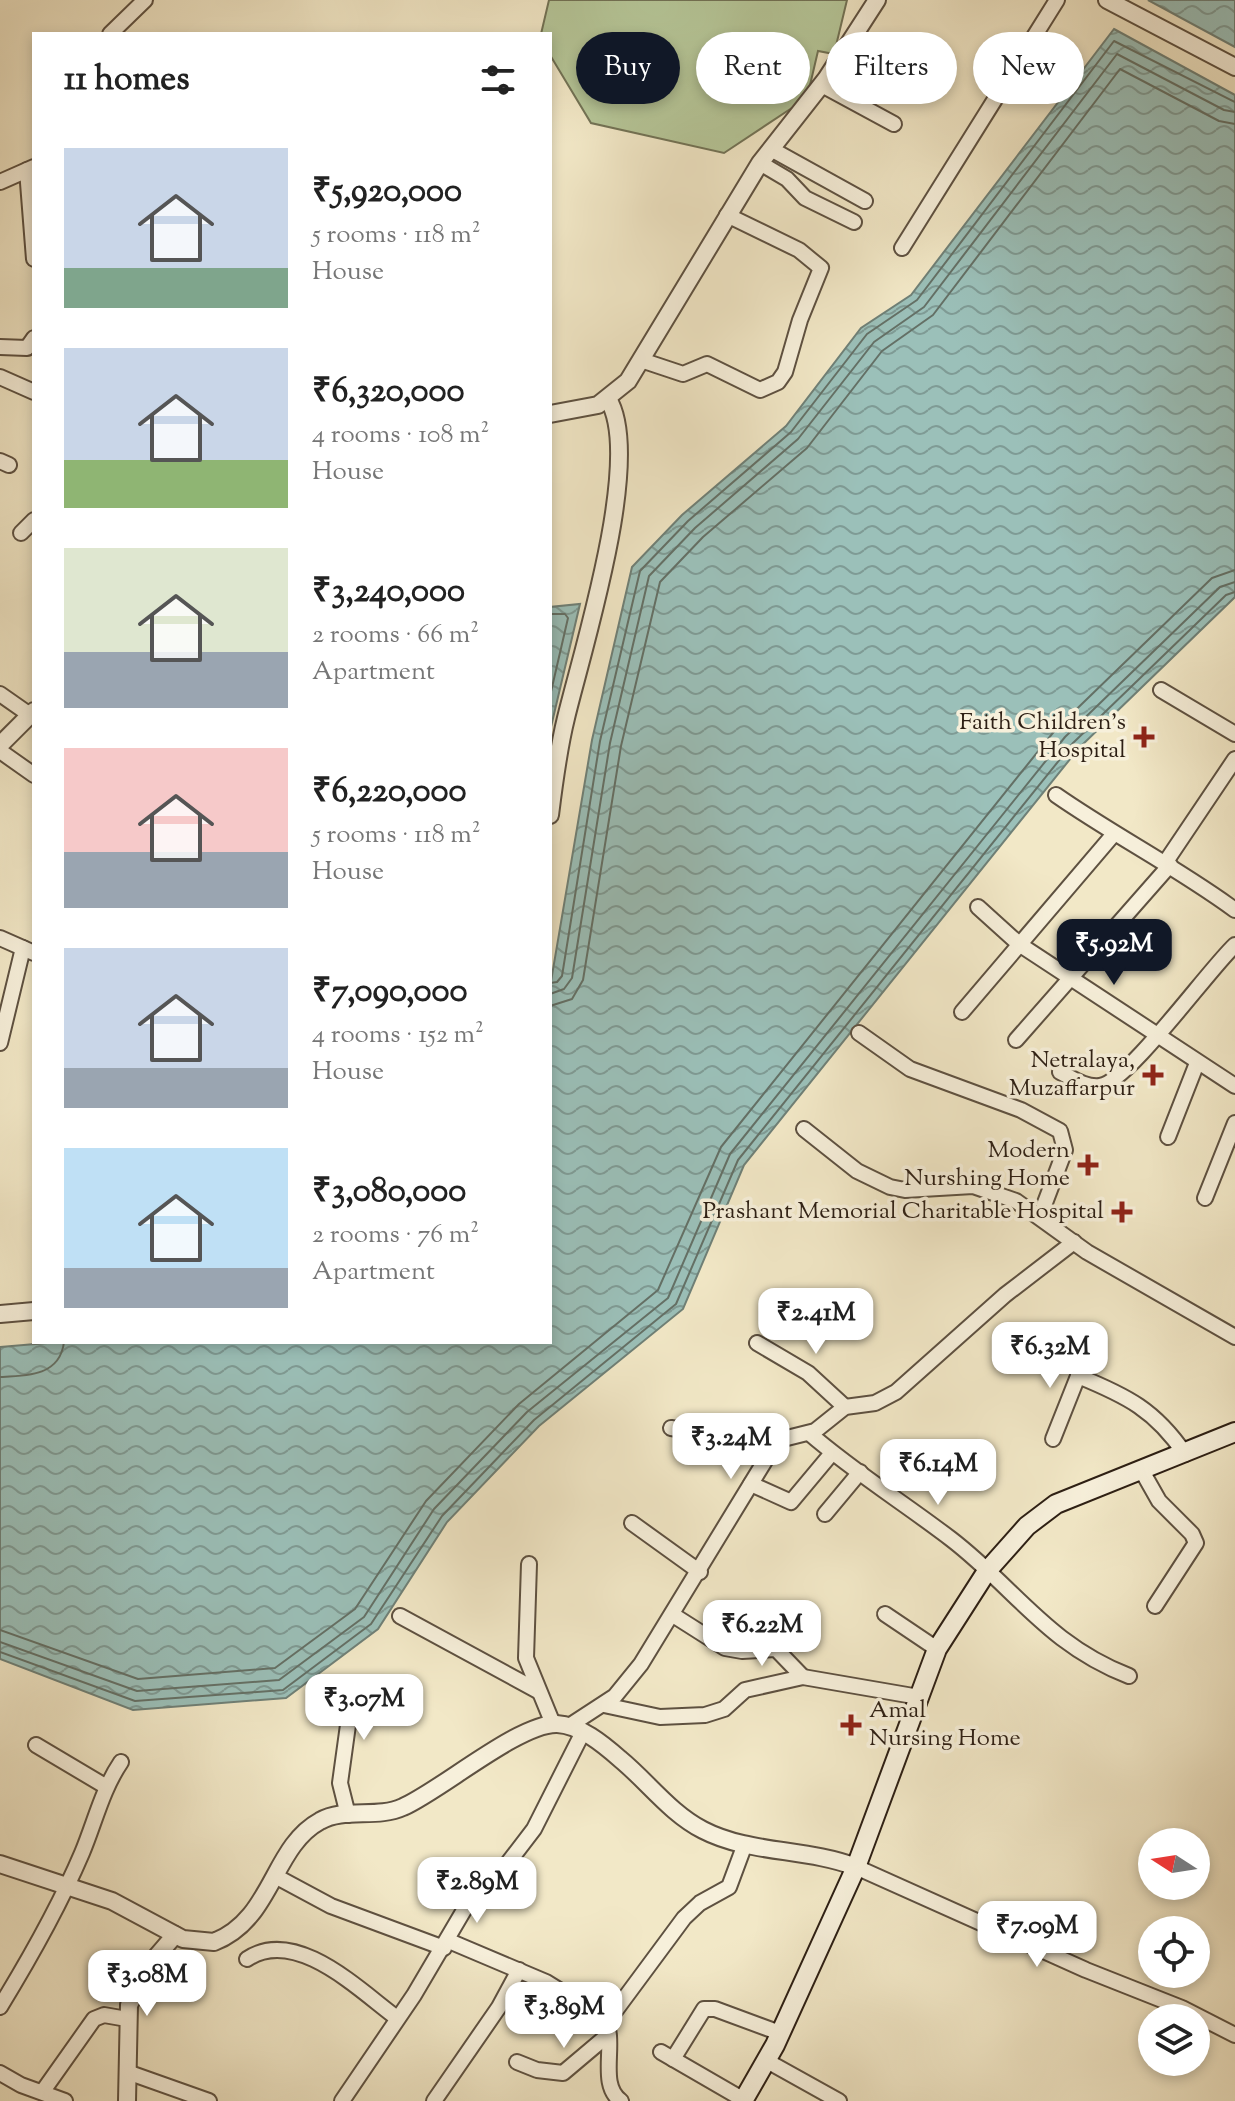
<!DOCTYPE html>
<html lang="en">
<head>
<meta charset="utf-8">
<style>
	:root { --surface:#fff; --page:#f6f6f6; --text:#222; --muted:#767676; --accent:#111827 }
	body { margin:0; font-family:"Sorts Mill Goudy",serif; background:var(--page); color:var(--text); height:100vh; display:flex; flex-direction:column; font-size:30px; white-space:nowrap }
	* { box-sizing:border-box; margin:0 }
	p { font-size:26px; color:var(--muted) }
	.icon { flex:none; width:44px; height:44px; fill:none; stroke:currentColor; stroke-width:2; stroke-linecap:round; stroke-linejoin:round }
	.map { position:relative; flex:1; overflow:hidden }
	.drawer { position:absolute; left:32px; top:32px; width:520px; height:1312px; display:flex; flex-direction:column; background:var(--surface); border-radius:0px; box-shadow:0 4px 12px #0003 }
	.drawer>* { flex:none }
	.hud { position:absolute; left:576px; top:32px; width:538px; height:72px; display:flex; gap:16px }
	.needle { width:52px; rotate:282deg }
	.controls { position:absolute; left:1138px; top:1828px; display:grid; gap:16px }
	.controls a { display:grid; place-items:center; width:72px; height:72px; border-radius:50%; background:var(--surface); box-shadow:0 4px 12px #0003; font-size:40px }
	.price { position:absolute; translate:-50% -68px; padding:0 18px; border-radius:16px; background:#fff; color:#222; font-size:26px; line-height:52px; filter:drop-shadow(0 2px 4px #0008) }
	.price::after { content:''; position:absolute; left:50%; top:48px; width:24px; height:18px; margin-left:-12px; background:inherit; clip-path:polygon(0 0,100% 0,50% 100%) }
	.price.on { background:var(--accent); color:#fff }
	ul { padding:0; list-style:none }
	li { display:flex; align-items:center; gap:24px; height:200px; padding:0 32px }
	li span { display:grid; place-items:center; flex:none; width:224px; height:160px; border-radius:0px; color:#555 }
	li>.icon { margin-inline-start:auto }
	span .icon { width:96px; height:96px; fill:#fffc; stroke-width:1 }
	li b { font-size:34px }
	h2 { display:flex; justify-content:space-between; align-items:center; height:96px; padding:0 32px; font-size:34px }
	.tag { padding:0 28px; border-radius:36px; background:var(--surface); box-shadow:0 4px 12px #0003; font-size:28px; line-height:72px }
	.tag.on { background:var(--accent); color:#fff }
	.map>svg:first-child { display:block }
</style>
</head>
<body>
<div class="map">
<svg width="1235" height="2101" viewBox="0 0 1235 2101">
	<defs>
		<pattern id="water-waves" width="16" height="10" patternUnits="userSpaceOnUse" patternTransform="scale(2)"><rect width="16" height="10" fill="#9bc0b9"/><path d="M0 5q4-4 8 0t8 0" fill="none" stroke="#7f9b95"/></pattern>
	</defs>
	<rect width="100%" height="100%" fill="#f2e8c7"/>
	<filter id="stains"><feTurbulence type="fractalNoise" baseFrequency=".0025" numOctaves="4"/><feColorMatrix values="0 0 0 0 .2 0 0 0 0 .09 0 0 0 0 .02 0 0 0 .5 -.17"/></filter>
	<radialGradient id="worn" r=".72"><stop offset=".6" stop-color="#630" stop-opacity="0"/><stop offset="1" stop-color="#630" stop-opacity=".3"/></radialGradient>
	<polygon fill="#b6c799" stroke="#727356" stroke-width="2" points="549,0 847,0 834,54 818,51 807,98 724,153 591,123 550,55 550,34 541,34"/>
	<g fill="url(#water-waves)" stroke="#6f8077" stroke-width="2">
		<polygon points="1148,0 1235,0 1235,47"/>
		<polygon points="1114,29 1235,95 1235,597 1079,748 744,1165 683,1309 539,1426 447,1522 378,1629 286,1698 133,1710 0,1659 0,1347 59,1342 550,1342 550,987 592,740 632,567 682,515 786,426 861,328 911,295"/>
		<polygon points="580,604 550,731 550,607"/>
	</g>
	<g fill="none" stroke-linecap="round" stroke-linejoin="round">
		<g stroke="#647066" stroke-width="2">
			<polyline points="550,614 565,614 568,618 550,696"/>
			<polyline points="550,983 557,982 562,976 600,741 640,571 688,521 791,432 867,334 917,300 1114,41 1235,102"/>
			<polyline points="550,994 564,989 572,978 610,743 649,576 695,528 798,439 874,342 924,307 1117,54 1224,110 1235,112"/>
			<polyline points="550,1006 572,999 583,980 621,746 660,582 703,537 807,448 882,351 933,315 1120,69 1219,121 1235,124"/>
			<path d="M 0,1377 C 27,1376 60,1376 64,1342"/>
			<polyline points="0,1630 138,1679 275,1668 355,1609 426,1501 519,1404 658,1290 721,1147 1056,729 1212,578 1235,570"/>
			<polyline points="0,1642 137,1691 279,1680 364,1617 434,1509 527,1412 668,1298 730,1154 1065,737 1220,587 1235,582"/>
			<polyline points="0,1652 135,1701 283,1690 371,1624 442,1516 534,1420 676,1304 738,1160 1073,743 1226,595 1235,592"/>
		</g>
		<g stroke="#5e5141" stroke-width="18">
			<g id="minor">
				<polyline points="110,34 145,0"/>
				<polyline points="822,85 894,124"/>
				<polyline points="771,149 865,201"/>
				<polyline points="760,163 787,179 805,198 854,222"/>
				<polyline points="27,170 34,259"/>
				<polyline points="0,182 34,167"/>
				<polyline points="902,248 1057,0"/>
				<polyline points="0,347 27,348 34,338"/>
				<polyline points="641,360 683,374 707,364 760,390 778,382 785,372 800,320 821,268 799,250 727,215"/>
				<polyline points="0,377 34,392"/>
				<polyline points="0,461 9,465"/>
				<polyline points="21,533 34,520"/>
				<polyline points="1161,690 1235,734"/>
				<polyline points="0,694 30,715"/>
				<polyline points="0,751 34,775"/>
				<path d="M 1056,795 C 1115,836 1178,868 1235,910"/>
				<polyline points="1165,863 1235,759"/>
				<polyline points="978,907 1019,944 1235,1086"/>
				<polyline points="0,938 34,953"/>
				<polyline points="962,1012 1113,835"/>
				<polyline points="859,1033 910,1069 1021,1110 1060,1131 1065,1150 1040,1216"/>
				<polyline points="1016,1040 1170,865"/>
				<polyline points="0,1043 23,948"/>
				<path d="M 1060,1072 C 1072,1078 1086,1088 1100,1086 C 1128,1082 1209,969 1235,945"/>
				<polyline points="804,1129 857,1171 890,1187 905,1190 973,1186 1016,1201 1087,1252 1235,1337"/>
				<polyline points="1168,1137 1197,1063"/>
				<polyline points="1205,1198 1235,1123"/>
				<polyline points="757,1343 808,1373 845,1407"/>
				<path d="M 1078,1376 C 1127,1396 1155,1410 1185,1454"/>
				<polyline points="671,1428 744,1439 772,1449"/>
				<path d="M 809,1433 C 854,1472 904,1503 951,1539 C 1016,1589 1047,1644 1129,1676"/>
				<polyline points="1053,1439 1086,1356"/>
				<polyline points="1142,1471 1159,1501 1192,1534 1196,1543 1155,1606"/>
				<polyline points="751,1484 791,1502 832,1453"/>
				<polyline points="825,1514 860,1472"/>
				<polyline points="632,1523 700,1572"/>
				<polyline points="529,1564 526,1658 553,1724"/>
				<polyline points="885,1614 937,1649"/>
				<polyline points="673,1615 725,1648 742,1651 776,1649 803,1677"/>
				<polyline points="400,1616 538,1691"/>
				<polyline points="325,1700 343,1715 348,1725 340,1783 348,1815"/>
				<polyline points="604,1705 660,1717 705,1715 724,1709 745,1690 803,1677 919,1697"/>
				<polyline points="569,1726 615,1696 641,1664 774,1446 783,1439 815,1431 845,1407 875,1403 896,1392 1005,1295 1074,1242"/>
				<polyline points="36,1745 105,1786"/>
				<polyline points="856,1867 1086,1970 1182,2008 1235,2035"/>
				<polyline points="277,1877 331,1906 444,1948"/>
				<path d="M 449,1941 L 546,1982 L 604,2018 C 618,2042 597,2084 621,2101"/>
				<path d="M 247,1959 C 296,1926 360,1991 397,2018"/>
				<path d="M 0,2007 C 30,1958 59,1907 82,1853 C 95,1822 102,1790 121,1762"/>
				<polyline points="607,2022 684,1918 700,1903 729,1887 745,1844"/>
				<polyline points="661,2052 744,2100"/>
				<polyline points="673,2059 704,2009 715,2009 780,2033"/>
				<polyline points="767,2061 839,2101"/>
				<polyline points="517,2062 537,2070 563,2073 608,2035"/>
				<polyline points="0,2073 21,2085 65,2101"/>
				<polyline points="130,2073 209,2101"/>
				<polyline points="43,2091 94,2019 104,2015 127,2019"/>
				<polyline points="342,2101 414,1995 467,1905 498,1876 534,1829 583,1732"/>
				<polyline points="434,2101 499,2007 519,1970"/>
			</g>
		</g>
		<g stroke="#5e5141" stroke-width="20">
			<g id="tertiary">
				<polyline points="1107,0 1235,67"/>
				<polyline points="550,414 598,405 628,381 760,163 826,79 877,0"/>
				<polyline points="0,745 34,711"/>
				<path d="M 550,815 C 554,783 558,750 566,718 C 582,651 644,457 608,399"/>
				<polyline points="0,1314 34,1311"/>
				<path d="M 0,1864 L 112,1901 L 183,1939 L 214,1942 C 273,1919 272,1847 320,1821 C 344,1807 377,1819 403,1807 C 440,1791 519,1723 557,1724 C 580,1725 603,1744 620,1759 C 648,1782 670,1813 703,1830 C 749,1854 807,1848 856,1867"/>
				<polyline points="127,2101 129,2005 150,1964 175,1935"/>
			</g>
		</g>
		<g stroke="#2d1f14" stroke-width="22">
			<polyline id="secondary" points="743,2101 775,2045 856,1867 937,1649 987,1571 1027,1526 1056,1504 1235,1432"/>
		</g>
		<use href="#minor" stroke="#f7f0db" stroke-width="14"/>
		<use href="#tertiary" stroke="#f7f0db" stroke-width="16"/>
		<use href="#secondary" stroke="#f7f0db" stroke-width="18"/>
	</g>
	<g fill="#8f2418" stroke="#f7f0db" stroke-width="3">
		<path d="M1140 725h8v8h8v8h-8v8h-8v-8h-8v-8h8z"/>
		<path d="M1149 1063h8v8h8v8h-8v8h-8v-8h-8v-8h8z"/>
		<path d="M1084 1153h8v8h8v8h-8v8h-8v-8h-8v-8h8z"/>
		<path d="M1118 1200h8v8h8v8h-8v8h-8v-8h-8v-8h8z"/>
		<path d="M847 1713h8v8h8v8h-8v8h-8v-8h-8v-8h8z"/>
	</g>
	<g text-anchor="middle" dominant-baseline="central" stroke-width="7" stroke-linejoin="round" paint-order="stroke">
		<g font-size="24" fill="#2d1f14" stroke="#f7f0db" text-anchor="end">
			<text x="1126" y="723">Faith Children's<tspan x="1126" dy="28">Hospital</tspan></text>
			<text x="1135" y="1061">Netralaya,<tspan x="1135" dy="28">Muzaffarpur</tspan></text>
			<text x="1070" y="1151">Modern<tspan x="1070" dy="28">Nurshing Home</tspan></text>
			<text x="1104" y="1212">Prashant Memorial Charitable Hospital</text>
			<text x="869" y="1711" text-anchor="start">Amal<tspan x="869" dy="28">Nursing Home</tspan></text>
		</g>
	</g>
	<rect width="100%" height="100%" filter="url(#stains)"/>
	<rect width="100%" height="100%" fill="url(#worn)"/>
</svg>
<div class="controls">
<a><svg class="needle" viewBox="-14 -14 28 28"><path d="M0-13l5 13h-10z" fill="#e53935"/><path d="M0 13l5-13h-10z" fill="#767676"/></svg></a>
<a><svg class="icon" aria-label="locate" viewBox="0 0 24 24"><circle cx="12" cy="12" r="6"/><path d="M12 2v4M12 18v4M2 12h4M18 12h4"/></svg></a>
<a><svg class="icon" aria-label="layers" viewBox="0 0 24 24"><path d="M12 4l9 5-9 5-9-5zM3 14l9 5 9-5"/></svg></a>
</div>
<b class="price on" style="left:1114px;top:987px">₹5.92M</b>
<b class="price" style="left:816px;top:1356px">₹2.41M</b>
<b class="price" style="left:1050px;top:1390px">₹6.32M</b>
<b class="price" style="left:731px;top:1481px">₹3.24M</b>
<b class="price" style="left:938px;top:1507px">₹6.14M</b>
<b class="price" style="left:762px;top:1668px">₹6.22M</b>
<b class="price" style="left:364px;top:1742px">₹3.07M</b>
<b class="price" style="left:477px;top:1925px">₹2.89M</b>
<b class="price" style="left:1037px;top:1969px">₹7.09M</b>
<b class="price" style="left:147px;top:2018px">₹3.08M</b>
<b class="price" style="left:564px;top:2050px">₹3.89M</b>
<div class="hud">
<a class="tag on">Buy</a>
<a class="tag">Rent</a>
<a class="tag">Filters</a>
<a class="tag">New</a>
</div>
<section class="drawer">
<h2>11 homes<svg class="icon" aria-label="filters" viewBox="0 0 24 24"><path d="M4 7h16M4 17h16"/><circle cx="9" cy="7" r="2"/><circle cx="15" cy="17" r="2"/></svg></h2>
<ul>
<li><span style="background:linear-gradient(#c9d6e8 75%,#7fa58c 0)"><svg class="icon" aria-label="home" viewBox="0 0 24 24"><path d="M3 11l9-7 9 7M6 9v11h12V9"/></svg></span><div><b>₹5,920,000</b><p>5 rooms · 118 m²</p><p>House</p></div></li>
<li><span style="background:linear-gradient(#c9d6e8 70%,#8fb573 0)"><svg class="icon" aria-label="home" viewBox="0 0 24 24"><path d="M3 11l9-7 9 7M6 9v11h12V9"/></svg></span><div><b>₹6,320,000</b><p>4 rooms · 108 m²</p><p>House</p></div></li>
<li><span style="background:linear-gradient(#dfe7d0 65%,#9aa5b1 0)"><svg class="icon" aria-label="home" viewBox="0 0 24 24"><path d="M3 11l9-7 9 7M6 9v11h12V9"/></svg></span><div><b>₹3,240,000</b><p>2 rooms · 66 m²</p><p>Apartment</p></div></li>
<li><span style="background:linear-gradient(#f6c9c9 65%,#9aa5b1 0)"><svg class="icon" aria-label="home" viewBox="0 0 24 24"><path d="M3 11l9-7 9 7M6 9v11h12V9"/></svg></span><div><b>₹6,220,000</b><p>5 rooms · 118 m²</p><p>House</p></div></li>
<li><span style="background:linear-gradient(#c9d6e8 75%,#9aa5b1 0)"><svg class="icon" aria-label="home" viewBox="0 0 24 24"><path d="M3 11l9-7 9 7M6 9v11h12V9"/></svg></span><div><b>₹7,090,000</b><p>4 rooms · 152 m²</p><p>House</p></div></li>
<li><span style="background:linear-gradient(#bfe0f5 75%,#9aa5b1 0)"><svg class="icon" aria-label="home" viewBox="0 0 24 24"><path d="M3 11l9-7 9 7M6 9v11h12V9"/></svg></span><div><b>₹3,080,000</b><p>2 rooms · 76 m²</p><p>Apartment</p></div></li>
</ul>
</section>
</div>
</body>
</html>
